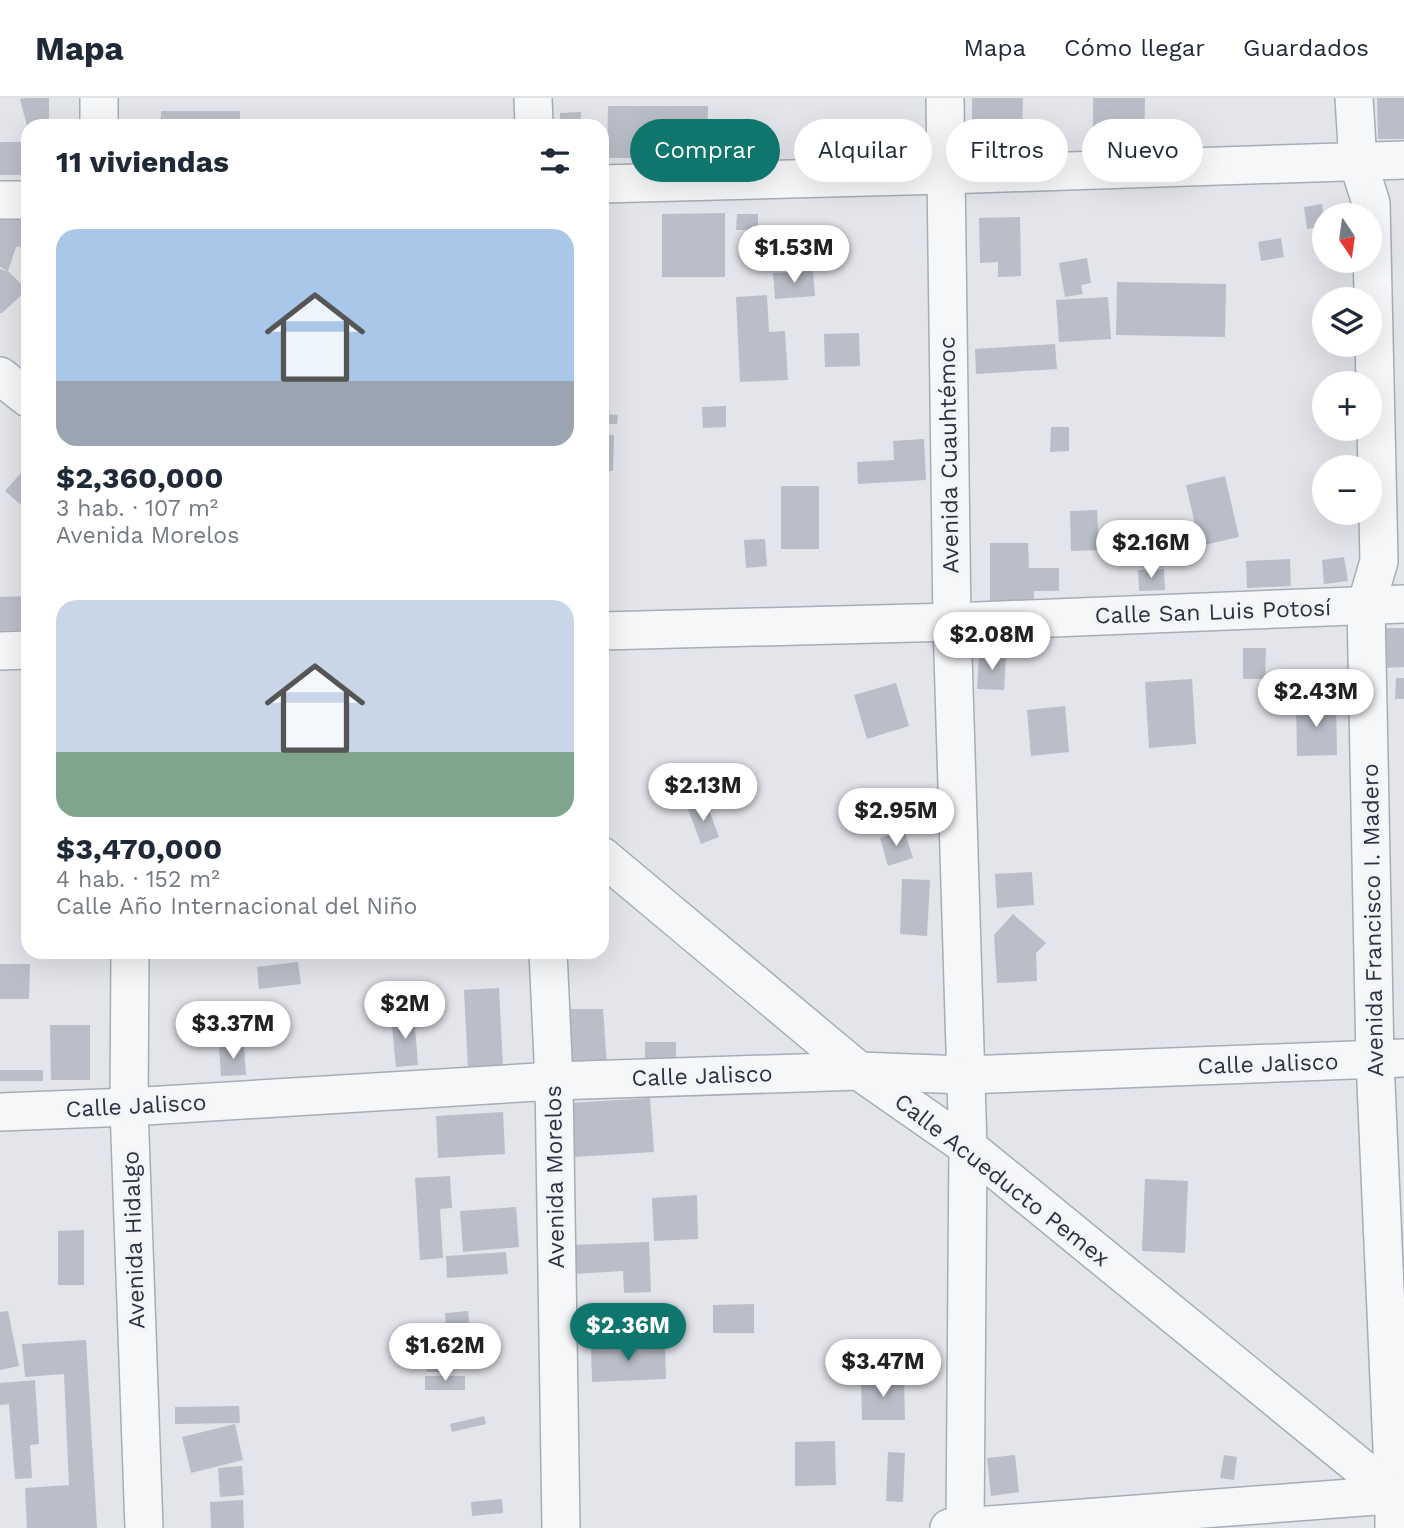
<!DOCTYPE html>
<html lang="es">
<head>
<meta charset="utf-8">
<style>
	:root { --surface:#fff; --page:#f2f2f3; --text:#1f2937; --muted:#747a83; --line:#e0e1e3; --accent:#0f766e }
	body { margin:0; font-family:"Work Sans",sans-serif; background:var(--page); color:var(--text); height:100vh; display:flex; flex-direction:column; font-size:26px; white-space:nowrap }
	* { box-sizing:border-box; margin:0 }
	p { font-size:23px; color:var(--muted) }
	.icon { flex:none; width:38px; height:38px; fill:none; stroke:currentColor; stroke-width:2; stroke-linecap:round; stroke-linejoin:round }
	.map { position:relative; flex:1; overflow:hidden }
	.side { position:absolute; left:21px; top:21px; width:588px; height:840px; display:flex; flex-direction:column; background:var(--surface); border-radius:21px; box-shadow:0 7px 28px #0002 }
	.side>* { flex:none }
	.top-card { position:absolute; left:630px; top:21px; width:665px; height:63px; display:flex; gap:14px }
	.needle { width:46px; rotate:167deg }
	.fabs { position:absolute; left:1312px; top:105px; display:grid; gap:14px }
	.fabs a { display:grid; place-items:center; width:70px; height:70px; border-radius:50%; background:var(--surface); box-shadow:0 7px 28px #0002; font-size:35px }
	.price { position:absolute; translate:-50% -60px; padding:0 16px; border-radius:24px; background:#fff; color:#222; font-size:23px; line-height:46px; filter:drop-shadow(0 2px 4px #0008) }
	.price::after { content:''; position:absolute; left:50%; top:42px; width:21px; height:16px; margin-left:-10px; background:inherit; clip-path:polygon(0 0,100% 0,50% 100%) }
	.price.current { background:var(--accent); color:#fff }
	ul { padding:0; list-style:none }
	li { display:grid; align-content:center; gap:14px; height:371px; padding:0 35px }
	li span { display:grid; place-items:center; height:217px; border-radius:21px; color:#555 }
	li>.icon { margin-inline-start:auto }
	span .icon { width:126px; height:126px; fill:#fffc; stroke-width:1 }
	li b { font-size:30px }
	h2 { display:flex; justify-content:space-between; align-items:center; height:84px; padding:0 35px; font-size:30px }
	.pill { padding:0 24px; border-radius:32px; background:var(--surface); box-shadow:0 7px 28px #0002; font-size:24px; line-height:63px }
	.pill.current { background:var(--accent); color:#fff }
	header { display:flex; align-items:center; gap:42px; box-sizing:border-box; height:98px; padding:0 35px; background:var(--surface); border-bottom:2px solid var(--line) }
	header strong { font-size:33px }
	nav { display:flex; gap:38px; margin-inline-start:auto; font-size:24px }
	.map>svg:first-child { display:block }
</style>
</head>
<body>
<header>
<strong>Mapa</strong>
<nav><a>Mapa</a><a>Cómo llegar</a><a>Guardados</a></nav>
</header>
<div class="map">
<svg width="1404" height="1430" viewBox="0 0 1404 1430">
	<rect width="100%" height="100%" fill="#e3e5eb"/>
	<g fill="#babec8">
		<polygon points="26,0 49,0 49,28 27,28 20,1"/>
		<polygon points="972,0 1023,0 1022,35 972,35"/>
		<polygon points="1093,0 1145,0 1144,48 1093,47"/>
		<polygon points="1377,0 1404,0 1404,41 1378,41"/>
		<polygon points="608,8 708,8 707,60 607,60"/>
		<rect x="161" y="13" width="79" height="15"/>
		<polygon points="581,14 581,28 560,28 560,15"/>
		<rect x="435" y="23" width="54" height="5"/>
		<polygon points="859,27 918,27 919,56 859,56"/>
		<rect x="0" y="44" width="28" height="33"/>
		<polygon points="1322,106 1325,128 1307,131 1304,109"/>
		<polygon points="28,115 28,148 16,149 8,173 27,192 2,215 0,215 0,171 8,173 0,169 0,122 2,117"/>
		<polygon points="725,115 725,179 662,179 662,116"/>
		<polygon points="737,116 758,116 758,132 736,132"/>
		<polygon points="1020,119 1021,178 998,179 998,164 980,165 979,120"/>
		<polygon points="1281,140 1284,159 1261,163 1258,144"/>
		<polygon points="1087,160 1091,185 1081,187 1083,196 1065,199 1059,165"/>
		<polygon points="813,173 815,198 775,201 773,175"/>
		<polygon points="1117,184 1226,186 1225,239 1116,237"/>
		<polygon points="767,197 769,234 785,233 788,282 740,284 736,199"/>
		<polygon points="1108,199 1111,241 1059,244 1056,202"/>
		<polygon points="859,235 860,268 825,269 824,236"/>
		<polygon points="1055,246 1057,271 976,276 975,251"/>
		<polygon points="726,308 726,329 703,330 702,309"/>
		<polygon points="602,316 618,317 617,326 602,326"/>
		<polygon points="1051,329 1069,329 1069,353 1050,354"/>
		<polygon points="602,337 614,337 613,373 602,373"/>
		<polygon points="924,341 926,382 858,386 857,364 894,362 893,343"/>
		<polygon points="28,367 28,413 5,393"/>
		<polygon points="1225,378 1239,439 1200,448 1186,387"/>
		<rect x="781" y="388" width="38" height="63"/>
		<polygon points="1097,412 1099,452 1071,453 1070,413"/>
		<polygon points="765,441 767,468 746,470 744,442"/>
		<polygon points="990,445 1028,445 1029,470 1059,470 1059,493 1034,493 1034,505 990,505"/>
		<polygon points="1344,459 1348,483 1324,486 1322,462"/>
		<polygon points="1290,461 1291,488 1247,490 1246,463"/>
		<polygon points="1164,471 1165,492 1139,493 1138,472"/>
		<polygon points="28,498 28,532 0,533 0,499"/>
		<polygon points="1384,530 1404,530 1404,569 1384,570"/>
		<polygon points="1243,550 1266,550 1265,581 1243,581"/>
		<polygon points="979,557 1006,558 1004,592 977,591"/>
		<polygon points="1396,580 1404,580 1404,601 1395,601"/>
		<polygon points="1192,581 1196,646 1149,650 1145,584"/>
		<polygon points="896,585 909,628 867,641 854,597"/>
		<polygon points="1336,604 1337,657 1297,658 1296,605"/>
		<polygon points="1065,608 1069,654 1031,658 1027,612"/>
		<polygon points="706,704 719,739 701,746 688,711"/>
		<polygon points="904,732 913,760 888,768 880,740"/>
		<polygon points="1032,774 1034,807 997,810 995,776"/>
		<polygon points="902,781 930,782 927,838 900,836"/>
		<polygon points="1013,816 1046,845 1036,855 1037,883 997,885 994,837"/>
		<polygon points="298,864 301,886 259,891 257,869"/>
		<polygon points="0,866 30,866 29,901 0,901"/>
		<polygon points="499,890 503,969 468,971 464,892"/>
		<polygon points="559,911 603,911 607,969 561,971"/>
		<polygon points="414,917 418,967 396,969 391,919"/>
		<polygon points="50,927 90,927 90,982 51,982"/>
		<rect x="645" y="944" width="31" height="18"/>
		<polygon points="244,947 246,977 221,978 219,949"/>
		<rect x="0" y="972" width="43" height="11"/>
		<polygon points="650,1000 654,1054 574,1059 570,1005"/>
		<polygon points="503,1014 505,1056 438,1060 436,1018"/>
		<polygon points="450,1078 452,1110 440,1111 443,1160 420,1162 415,1080"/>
		<polygon points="1145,1081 1188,1083 1185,1155 1142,1153"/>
		<polygon points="697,1097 698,1141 654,1143 652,1100"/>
		<polygon points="516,1109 519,1149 463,1154 460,1113"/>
		<polygon points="84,1132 84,1187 58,1187 58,1133"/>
		<polygon points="649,1144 651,1194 624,1195 623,1173 573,1176 572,1147"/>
		<polygon points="506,1154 508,1176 447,1180 446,1158"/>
		<polygon points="754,1206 754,1235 713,1235 713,1207"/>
		<polygon points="8,1213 19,1268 0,1272 0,1214"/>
		<polygon points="468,1213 471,1242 447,1244 445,1215"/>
		<polygon points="86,1242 97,1430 27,1430 25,1390 69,1387 64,1276 25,1279 22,1246"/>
		<polygon points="665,1247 666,1281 592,1284 591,1249"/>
		<rect x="427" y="1259" width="23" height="15"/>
		<rect x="425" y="1278" width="40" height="14"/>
		<polygon points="861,1280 904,1280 905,1322 862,1322"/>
		<polygon points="35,1282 39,1346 30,1347 32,1380 15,1381 9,1306 0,1307 0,1285"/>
		<polygon points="239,1308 240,1325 175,1326 175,1309"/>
		<polygon points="484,1318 486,1326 452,1334 450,1326"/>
		<polygon points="235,1326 243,1362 191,1375 182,1339"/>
		<polygon points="835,1343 836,1387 795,1388 795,1344"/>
		<polygon points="888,1354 905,1355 903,1404 886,1403"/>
		<polygon points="1015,1357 1019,1394 991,1398 987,1360"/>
		<polygon points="1224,1357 1237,1359 1234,1382 1220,1380"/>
		<polygon points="242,1368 244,1397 220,1399 218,1370"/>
		<polygon points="502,1401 503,1415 472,1418 471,1404"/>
		<polygon points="243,1402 244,1430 211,1430 210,1404"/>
	</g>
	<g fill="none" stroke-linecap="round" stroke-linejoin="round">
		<g stroke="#a8acb5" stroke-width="40">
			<g id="minor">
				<polyline points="99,0 99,28"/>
				<polyline points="533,0 534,28"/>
				<polyline points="945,0 952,524 968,1049 965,1430"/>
				<polyline points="1354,0 1358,64 1371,105 1379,463 1366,508 1375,962 1394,1396 1394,1430"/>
				<polyline points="602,86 945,77 1404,62"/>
				<polyline points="0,102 28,102"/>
				<polyline points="0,278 28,300"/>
				<polyline points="602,533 952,524 1404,506"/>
				<polyline points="0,553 28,552"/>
				<polyline points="602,758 859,973 968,1049 1404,1405"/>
				<polyline points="130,854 129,1009 144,1430"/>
				<polyline points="548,854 554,983 561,1430"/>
				<polyline points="0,1014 129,1009 554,983 859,973 965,977 1404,960"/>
				<polyline points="949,1430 1404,1396"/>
			</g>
		</g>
		<use href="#minor" stroke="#f6f7f9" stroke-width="37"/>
	</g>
	<g text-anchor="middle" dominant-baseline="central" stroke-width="7" stroke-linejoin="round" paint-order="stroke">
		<g font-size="23" fill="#2b3243" stroke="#f3f5f8">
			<text transform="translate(949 357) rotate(-91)">Avenida Cuauhtémoc</text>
			<text transform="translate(1213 514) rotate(-2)">Calle San Luis Potosí</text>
			<text transform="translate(1373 822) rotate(-91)">Avenida Francisco I. Madero</text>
			<text transform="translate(1268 966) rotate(-2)">Calle Jalisco</text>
			<text transform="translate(702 978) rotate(-2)">Calle Jalisco</text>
			<text transform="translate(136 1008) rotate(-3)">Calle Jalisco</text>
			<text transform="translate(555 1079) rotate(-91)">Avenida Morelos</text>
			<text transform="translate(1002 1082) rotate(38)">Calle Acueducto Pemex</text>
			<text transform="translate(134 1142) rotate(-92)">Avenida Hidalgo</text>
		</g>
	</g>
</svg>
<div class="fabs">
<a><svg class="needle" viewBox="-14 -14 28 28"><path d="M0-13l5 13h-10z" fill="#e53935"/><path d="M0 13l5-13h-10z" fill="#747a83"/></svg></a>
<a><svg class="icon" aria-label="layers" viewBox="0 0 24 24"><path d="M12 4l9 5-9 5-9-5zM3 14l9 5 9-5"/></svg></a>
<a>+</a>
<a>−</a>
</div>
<b class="price" style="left:794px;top:187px">$1.53M</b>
<b class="price" style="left:1151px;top:482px">$2.16M</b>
<b class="price" style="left:992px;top:574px">$2.08M</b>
<b class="price" style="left:1316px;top:631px">$2.43M</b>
<b class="price" style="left:703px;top:725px">$2.13M</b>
<b class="price" style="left:896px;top:750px">$2.95M</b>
<b class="price" style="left:405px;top:943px">$2M</b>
<b class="price" style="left:233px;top:963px">$3.37M</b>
<b class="price current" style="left:628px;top:1265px">$2.36M</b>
<b class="price" style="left:445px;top:1285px">$1.62M</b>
<b class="price" style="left:883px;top:1301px">$3.47M</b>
<div class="top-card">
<a class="pill current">Comprar</a>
<a class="pill">Alquilar</a>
<a class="pill">Filtros</a>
<a class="pill">Nuevo</a>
</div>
<section class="side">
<h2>11 viviendas<svg class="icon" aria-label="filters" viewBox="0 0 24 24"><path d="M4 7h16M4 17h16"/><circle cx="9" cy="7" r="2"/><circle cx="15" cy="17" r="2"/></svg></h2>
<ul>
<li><span style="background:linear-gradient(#a9c7e8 70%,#9aa5b1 0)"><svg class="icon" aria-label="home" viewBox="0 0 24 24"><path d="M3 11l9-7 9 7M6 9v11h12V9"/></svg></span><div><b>$2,360,000</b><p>3 hab. · 107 m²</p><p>Avenida Morelos</p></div></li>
<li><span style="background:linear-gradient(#c9d6e8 70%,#7fa58c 0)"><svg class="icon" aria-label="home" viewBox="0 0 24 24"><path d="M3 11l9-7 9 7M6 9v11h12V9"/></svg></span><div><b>$3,470,000</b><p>4 hab. · 152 m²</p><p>Calle Año Internacional del Niño</p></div></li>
</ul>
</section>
</div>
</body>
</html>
